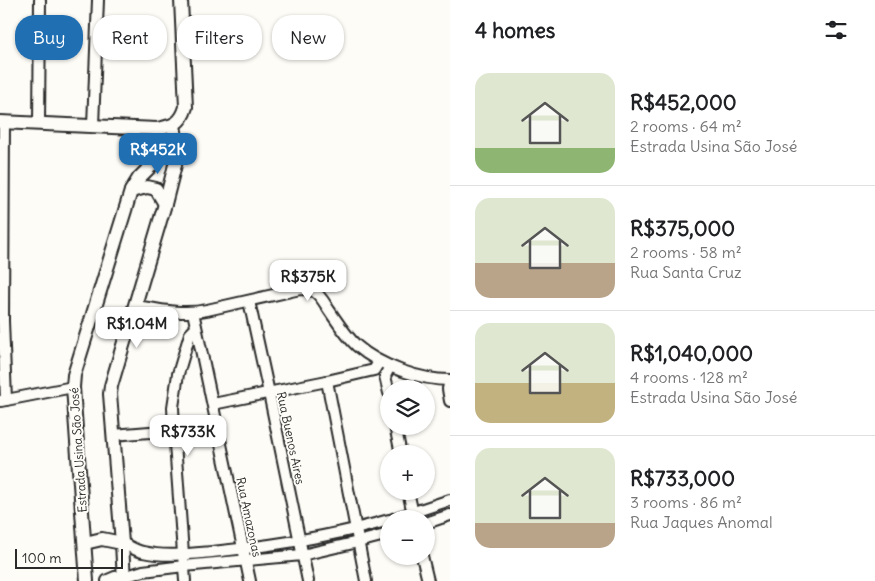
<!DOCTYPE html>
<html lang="en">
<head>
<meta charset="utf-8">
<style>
	:root { --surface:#fff; --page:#f2f2f2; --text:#202124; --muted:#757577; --line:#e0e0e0; --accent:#1f6fb2 }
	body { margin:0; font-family:Delius,sans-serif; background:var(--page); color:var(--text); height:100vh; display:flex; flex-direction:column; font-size:19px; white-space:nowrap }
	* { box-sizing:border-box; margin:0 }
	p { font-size:16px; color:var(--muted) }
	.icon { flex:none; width:28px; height:28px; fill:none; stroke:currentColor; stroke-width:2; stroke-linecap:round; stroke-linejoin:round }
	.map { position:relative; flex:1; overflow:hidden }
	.panel { display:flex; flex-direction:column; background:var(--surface); width:425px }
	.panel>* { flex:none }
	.hud { position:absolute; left:15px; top:15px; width:360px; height:45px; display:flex; gap:10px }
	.buttons { position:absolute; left:380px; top:380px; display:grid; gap:10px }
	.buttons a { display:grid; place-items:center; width:55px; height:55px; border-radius:50%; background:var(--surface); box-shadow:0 1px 4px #0004; font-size:25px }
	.scale { position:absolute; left:15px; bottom:12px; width:108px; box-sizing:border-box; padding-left:5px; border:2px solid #2b2b2b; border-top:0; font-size:14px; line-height:18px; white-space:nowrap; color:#2b2b2b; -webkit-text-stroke:4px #fdfcf7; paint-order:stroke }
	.price { position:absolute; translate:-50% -42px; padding:0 11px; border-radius:10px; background:#fff; color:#222; font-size:16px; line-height:32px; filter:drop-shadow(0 1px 2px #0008) }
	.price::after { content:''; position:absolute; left:50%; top:30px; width:15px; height:11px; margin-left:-8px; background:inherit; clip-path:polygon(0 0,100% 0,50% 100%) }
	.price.current { background:var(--accent); color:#fff }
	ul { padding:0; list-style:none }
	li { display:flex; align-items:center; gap:15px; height:125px; padding:0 25px }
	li+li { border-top:1px solid var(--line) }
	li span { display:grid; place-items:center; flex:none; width:140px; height:100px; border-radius:15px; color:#555 }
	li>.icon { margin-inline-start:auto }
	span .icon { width:60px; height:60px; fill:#fffc; stroke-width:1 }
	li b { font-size:21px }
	h2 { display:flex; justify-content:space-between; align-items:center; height:60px; padding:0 25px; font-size:21px }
	.chip { padding:0 18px; border-radius:20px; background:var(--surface); box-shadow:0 1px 4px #0004; font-size:18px; line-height:45px }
	.chip.current { background:var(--accent); color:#fff }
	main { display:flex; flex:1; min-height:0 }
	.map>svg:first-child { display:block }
</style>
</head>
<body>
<main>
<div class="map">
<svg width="450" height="581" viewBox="0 0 450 581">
	<rect width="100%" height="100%" fill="#fdfcf7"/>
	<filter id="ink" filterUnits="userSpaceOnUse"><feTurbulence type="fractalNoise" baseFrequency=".02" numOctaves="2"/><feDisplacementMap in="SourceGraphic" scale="10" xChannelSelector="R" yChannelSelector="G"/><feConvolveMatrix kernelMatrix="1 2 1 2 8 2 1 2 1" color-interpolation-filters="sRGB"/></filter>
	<g filter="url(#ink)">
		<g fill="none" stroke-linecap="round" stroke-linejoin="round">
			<g stroke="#2b2b2b" stroke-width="14">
				<g id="minor">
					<polyline points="4,122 3,321 6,400"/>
					<polyline points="39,124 40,0"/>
					<polyline points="93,125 98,0"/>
					<polyline points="249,301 269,393 308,581"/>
					<path d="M 136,306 C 160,310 183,315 207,310 L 300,289 C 305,289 310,289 315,292 C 321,296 325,304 329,310 C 338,323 346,336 357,346 C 380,366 420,380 450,380"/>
					<polyline points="193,312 250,581"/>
					<polyline points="450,380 448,389 450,401"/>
					<polyline points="327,381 366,581"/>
					<polyline points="389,393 385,376 390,366"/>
					<polyline points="1,401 73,387"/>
					<polyline points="213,404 327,381 374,370 379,362"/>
					<polyline points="395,426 401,454"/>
					<polyline points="113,435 174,430"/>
					<polyline points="408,491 414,519"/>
					<polyline points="393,519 450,500"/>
					<polyline points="426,523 450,515"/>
					<path d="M 122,543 C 129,546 136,551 143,552 C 165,557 190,554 212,552 C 271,546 331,537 389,520"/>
					<polyline points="422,556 428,581"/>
					<polyline points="124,577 143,571 184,566 302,555 358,542 389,534"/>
					<polyline points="185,581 174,430 173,407 178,374 190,334 196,328"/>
				</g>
			</g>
			<g stroke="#2b2b2b" stroke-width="16">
				<g id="major">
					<path d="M 0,122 L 157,129 C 173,126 181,124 186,107 L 181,0"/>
					<polyline points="131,191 147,187 156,189 165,204"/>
					<polyline points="85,543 102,539 122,543"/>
					<polyline points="87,581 73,387 74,375 131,191 139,178 155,162 162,140 157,129"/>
					<polyline points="108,581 115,578 124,577"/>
					<polyline points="124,581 122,543 110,394 111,386 165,204 176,161 176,138 174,125"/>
				</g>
			</g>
			<use href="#minor" stroke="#fdfcf7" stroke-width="10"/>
			<use href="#major" stroke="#fdfcf7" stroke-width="12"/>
		</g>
	</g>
	<g text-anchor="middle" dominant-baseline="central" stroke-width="4" stroke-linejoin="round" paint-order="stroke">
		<g font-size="12" fill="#2b2b2b" stroke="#fdfcf7">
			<text transform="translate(291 438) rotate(78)">Rua Buenos Aires</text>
			<text transform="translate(78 450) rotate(-94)">Estrada Usina São José</text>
			<text transform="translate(249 517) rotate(78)">Rua Amazonas</text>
		</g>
	</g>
</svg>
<div class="buttons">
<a><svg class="icon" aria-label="layers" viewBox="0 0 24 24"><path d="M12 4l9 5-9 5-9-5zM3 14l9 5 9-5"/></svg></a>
<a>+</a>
<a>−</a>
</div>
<div class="scale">100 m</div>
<b class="price current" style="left:158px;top:175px">R$452K</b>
<b class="price" style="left:308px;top:302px">R$375K</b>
<b class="price" style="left:137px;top:349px">R$1.04M</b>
<b class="price" style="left:188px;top:457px">R$733K</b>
<div class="hud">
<a class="chip current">Buy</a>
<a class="chip">Rent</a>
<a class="chip">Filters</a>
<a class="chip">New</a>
</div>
</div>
<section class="panel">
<h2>4 homes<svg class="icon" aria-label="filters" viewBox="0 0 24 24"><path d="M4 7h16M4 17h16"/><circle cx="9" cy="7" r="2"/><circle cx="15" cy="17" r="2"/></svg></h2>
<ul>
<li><span style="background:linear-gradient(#dfe7d0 75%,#8fb573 0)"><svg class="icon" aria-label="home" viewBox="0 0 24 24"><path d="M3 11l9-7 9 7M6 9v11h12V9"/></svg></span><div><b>R$452,000</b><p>2 rooms · 64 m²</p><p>Estrada Usina São José</p></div></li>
<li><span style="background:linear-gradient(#dfe7d0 65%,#b9a48a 0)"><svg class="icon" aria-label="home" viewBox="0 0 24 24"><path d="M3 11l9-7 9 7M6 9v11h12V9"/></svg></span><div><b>R$375,000</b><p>2 rooms · 58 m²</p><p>Rua Santa Cruz</p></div></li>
<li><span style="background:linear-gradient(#dfe7d0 60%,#c2b280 0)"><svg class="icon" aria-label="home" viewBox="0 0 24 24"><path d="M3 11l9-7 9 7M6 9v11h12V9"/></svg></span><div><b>R$1,040,000</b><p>4 rooms · 128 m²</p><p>Estrada Usina São José</p></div></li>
<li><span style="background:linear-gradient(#dfe7d0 75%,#b9a48a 0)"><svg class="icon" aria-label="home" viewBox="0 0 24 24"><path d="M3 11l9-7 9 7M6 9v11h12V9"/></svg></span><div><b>R$733,000</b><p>3 rooms · 86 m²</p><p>Rua Jaques Anomal</p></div></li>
</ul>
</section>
</main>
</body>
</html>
